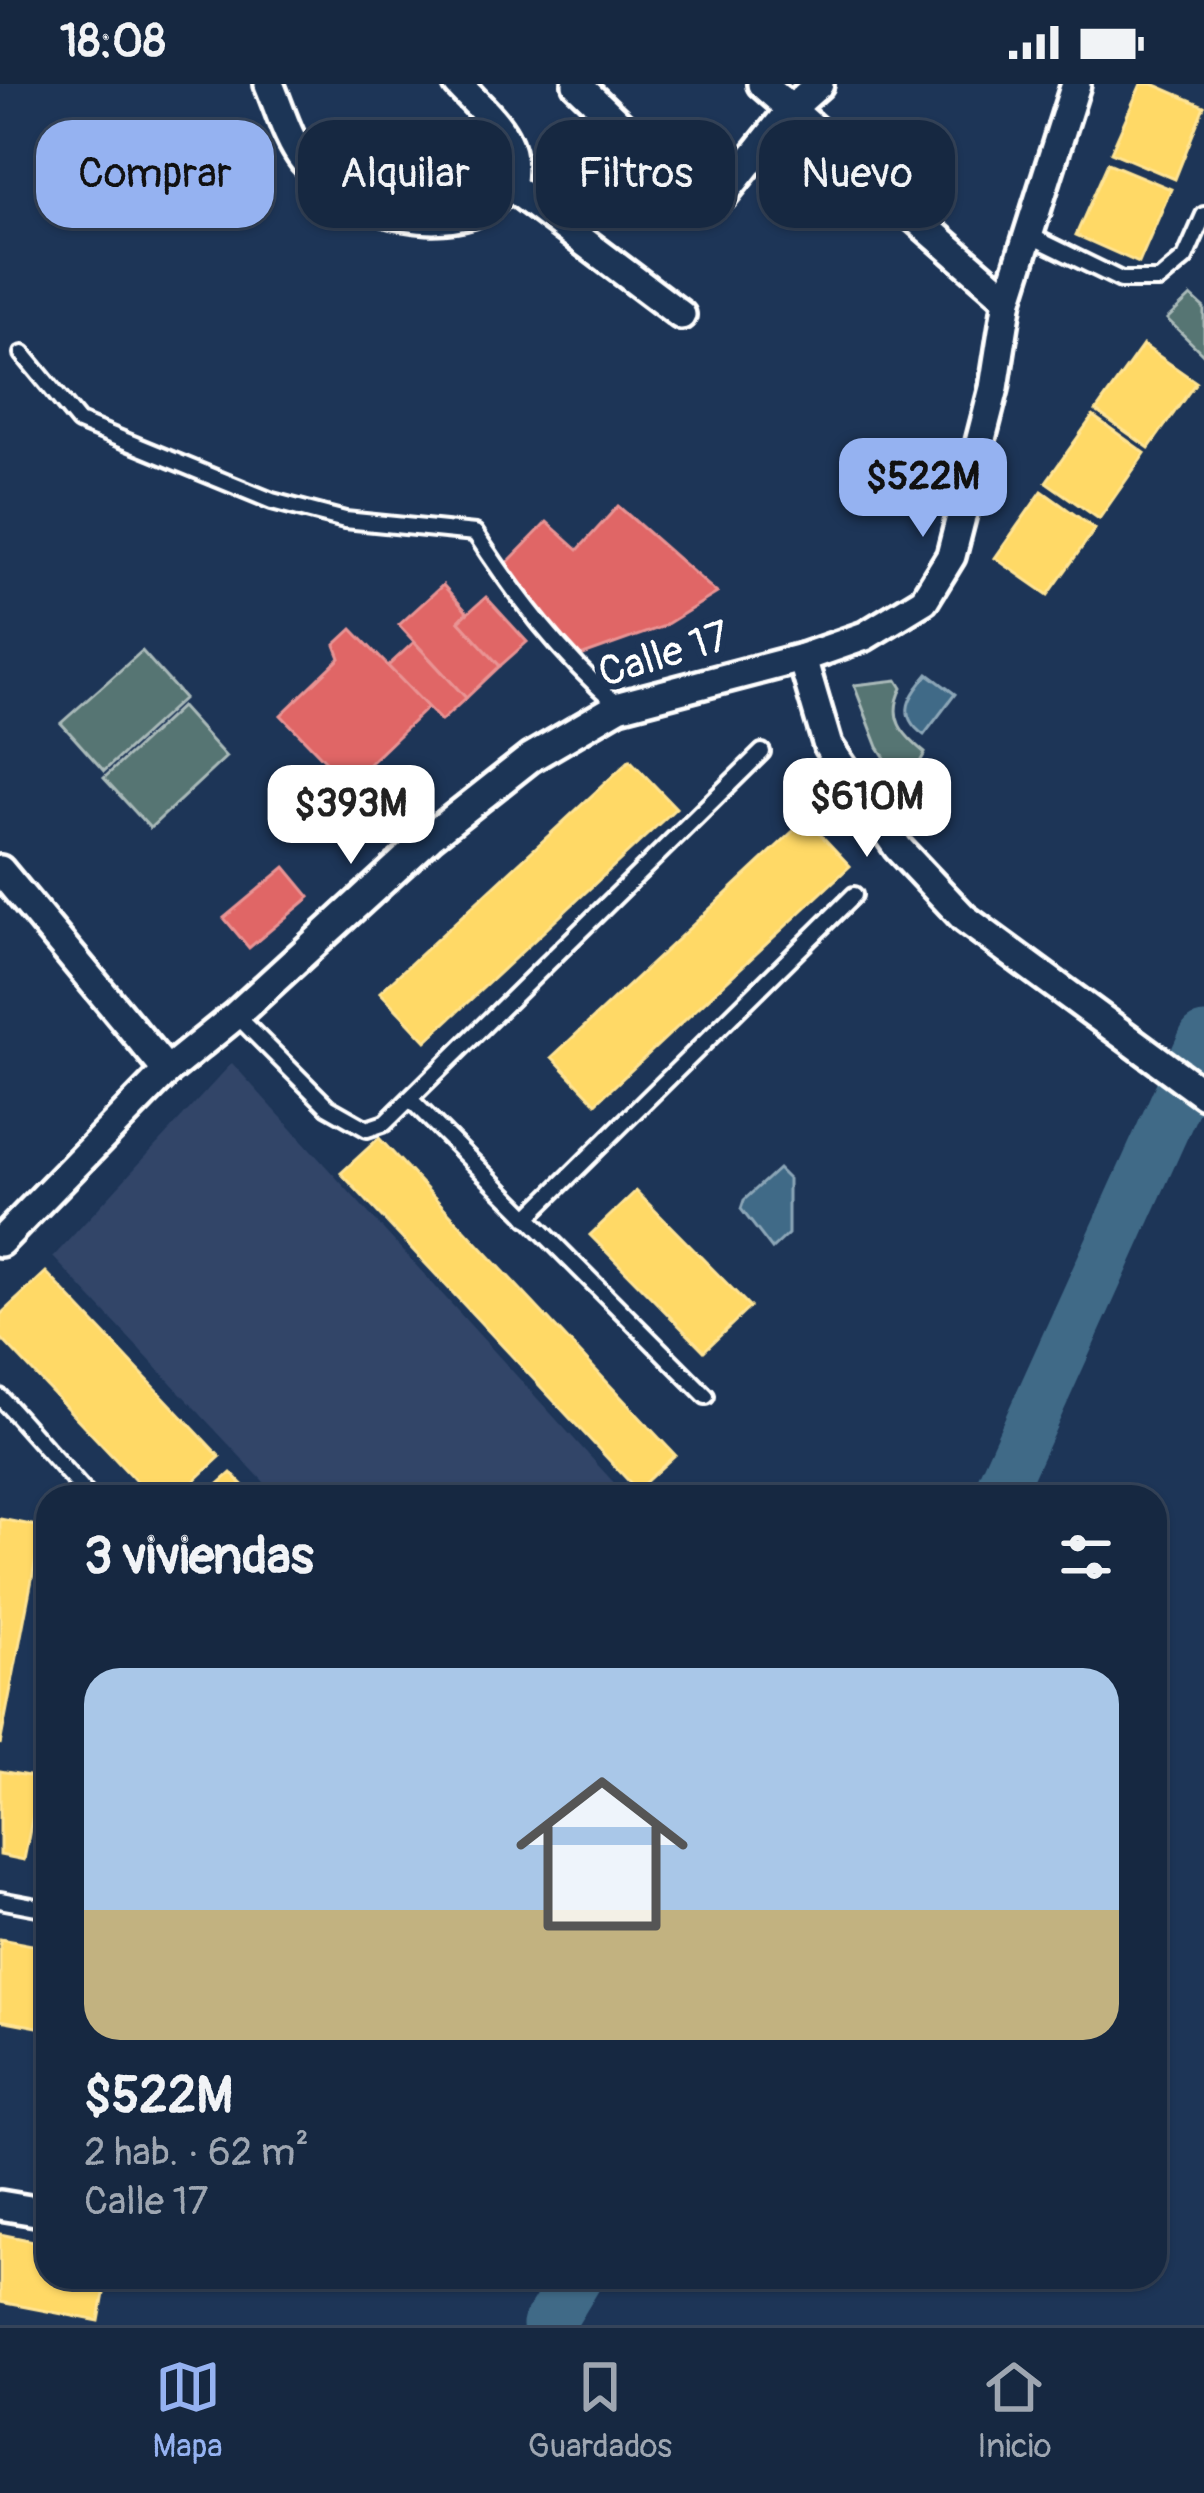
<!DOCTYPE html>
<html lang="es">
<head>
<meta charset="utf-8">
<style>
	:root { --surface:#162841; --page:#23344c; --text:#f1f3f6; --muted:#9ea6b1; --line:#35445a; --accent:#95b2f1 }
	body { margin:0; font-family:Pangolin,sans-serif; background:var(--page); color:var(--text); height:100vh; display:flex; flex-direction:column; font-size:45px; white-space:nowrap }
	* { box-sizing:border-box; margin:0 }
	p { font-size:39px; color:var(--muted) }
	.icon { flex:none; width:66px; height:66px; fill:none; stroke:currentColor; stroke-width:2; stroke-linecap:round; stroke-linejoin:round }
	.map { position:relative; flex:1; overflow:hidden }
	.details { position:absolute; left:36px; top:1401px; width:1131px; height:804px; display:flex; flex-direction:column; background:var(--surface); border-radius:36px; box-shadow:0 3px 9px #0004,0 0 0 3px var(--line) }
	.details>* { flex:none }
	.hud { position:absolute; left:36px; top:36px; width:1134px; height:108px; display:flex; gap:24px }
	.price { position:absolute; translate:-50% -102px; padding:0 27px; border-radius:24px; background:#fff; color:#222; font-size:39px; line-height:78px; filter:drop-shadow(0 3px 6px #0008) }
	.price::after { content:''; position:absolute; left:50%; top:72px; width:36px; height:27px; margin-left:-18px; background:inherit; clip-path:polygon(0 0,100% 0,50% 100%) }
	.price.current { background:var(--accent); color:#111 }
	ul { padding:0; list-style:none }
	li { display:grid; align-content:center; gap:24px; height:636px; padding:0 48px }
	li span { display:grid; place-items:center; height:372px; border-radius:36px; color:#555 }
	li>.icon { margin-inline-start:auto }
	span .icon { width:216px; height:216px; fill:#fffc; stroke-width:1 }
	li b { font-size:51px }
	h2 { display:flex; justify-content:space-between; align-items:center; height:144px; padding:0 48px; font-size:51px }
	.pill { padding:0 42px; border-radius:36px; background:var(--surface); box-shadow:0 3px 9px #0004,0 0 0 3px var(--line); font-size:42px; line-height:108px }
	.pill.current { background:var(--accent); color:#111 }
	.status { display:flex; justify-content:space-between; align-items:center; height:84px; padding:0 60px; background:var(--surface); direction:ltr }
	.status svg { height:33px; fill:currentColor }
	.menu { display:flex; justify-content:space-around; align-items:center; height:168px; border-top:3px solid var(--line); background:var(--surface); font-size:33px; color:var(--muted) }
	.menu a { display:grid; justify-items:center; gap:6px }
	.menu .current { color:var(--accent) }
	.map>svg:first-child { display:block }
</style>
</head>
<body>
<div class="status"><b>18:08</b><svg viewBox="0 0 49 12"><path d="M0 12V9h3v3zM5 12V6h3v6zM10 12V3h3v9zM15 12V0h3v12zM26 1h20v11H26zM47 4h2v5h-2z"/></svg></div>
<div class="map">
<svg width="1204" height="2241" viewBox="0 0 1204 2241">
	<rect width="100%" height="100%" fill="#1d3557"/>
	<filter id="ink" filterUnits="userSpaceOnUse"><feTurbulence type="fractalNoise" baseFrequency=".00833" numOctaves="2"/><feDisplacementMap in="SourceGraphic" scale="24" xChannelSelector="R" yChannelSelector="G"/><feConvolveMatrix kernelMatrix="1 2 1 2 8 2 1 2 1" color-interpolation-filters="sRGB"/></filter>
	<g filter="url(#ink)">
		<polygon fill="#304467" points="232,979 627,1413 278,1413 53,1173"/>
		<g fill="#567473" stroke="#aabab9" stroke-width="3">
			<polygon points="1191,212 1204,224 1204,271 1167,235"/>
			<polygon points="142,567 184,614 104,687 61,639"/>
			<path d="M 897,596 L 902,604 C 887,634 902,650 925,669 L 905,705 L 878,663 L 854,601 Z"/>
			<polygon points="181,623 226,673 150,744 104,694"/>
		</g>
		<g fill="#406a87" stroke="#8ca6b7" stroke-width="3">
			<path d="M 928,590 L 955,610 L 924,651 C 895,630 910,612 928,590 Z"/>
			<polygon points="778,1085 788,1095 788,1150 772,1165 741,1125 744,1116"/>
		</g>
		<g fill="#ffd966" stroke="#ffe494" stroke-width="3">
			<polygon points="1141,0 1153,0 1204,22 1175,95 1111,68"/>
			<polygon points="1108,79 1171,105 1139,179 1076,151"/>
			<polygon points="1143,261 1196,298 1149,364 1096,327"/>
			<polygon points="1093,332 1145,369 1099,435 1046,398"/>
			<polygon points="1042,407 1095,445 1048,511 995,474"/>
			<polygon points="630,676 676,724 426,957 380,908"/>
			<polygon points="806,735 850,782 596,1019 552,973"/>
			<polygon points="379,1054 675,1371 637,1406 341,1089"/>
			<polygon points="636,1107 750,1223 704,1267 590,1151"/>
			<polygon points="46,1188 220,1373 177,1413 151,1413 0,1253 0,1231"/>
			<polygon points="231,1389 254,1413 204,1413"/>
			<polygon points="0,1435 42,1443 0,1661"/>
			<polygon points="0,1687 40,1694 24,1776 0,1771"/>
			<polygon points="0,1855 48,1864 48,1945 0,1936"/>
			<polygon points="0,2150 48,2160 48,2193 107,2193 99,2237 0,2218"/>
		</g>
		<g fill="#e06666" stroke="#e99494" stroke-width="3">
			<polygon points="618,422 717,509 662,543 575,574 504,482 547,438 578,466"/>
			<polygon points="443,501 467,528 459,537 500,582 466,614 399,541"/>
			<polygon points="486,513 527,558 500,582 459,537"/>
			<polygon points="352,545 428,623 348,700 281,631 340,574 335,561"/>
			<polygon points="414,558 466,614 441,637 388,582"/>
			<polygon points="285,783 310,813 249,864 224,834"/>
		</g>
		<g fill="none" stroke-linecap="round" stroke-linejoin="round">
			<g stroke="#406a87" stroke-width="51">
				<polyline points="997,1413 1204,955"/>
				<polyline points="548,2241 577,2193"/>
			</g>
			<g stroke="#fff" stroke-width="22">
				<g id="lane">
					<polyline points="1027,150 1121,196 1159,196 1185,174 1204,131"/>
					<path d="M 23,270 L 79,338 L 272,417 L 345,436 L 475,449 C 517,514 561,571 619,622"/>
					<polyline points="236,931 328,1023 367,1045 385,1039 762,668"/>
					<polyline points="410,1015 706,1312"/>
					<polyline points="527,1134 854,811"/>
					<polyline points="0,1313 89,1413"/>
					<polyline points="0,1816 48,1825"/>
				</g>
			</g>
			<g stroke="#fff" stroke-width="36">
				<g id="street">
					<path d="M 269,0 C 279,23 288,56 304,76 C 341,120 415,147 472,129 C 485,124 498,111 510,102 C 520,53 489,34 458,0"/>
					<polyline points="577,0 693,111 710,118 723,111 791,25 819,0"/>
					<polyline points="762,0 1008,215"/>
					<polyline points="510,102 681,231"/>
					<polyline points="802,574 828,662 898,764 964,834 1204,1010"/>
					<polyline points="0,786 167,987"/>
					<polyline points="0,1158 167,987 236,931 430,753 530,674 619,622 802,574 865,552 924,516 951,472 994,304 1008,215 1076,0"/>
					<polyline points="0,2121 48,2129"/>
				</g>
			</g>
			<use href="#lane" stroke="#1d3557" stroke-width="14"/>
			<use href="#street" stroke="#1d3557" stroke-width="27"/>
		</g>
	</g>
	<g text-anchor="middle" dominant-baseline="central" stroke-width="12" stroke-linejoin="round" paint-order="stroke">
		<g font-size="42" fill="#fff" stroke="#1d3557">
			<text transform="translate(664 571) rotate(-17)">Calle 17</text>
		</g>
	</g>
</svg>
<b class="price current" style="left:923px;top:456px">$522M</b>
<b class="price" style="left:867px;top:776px">$610M</b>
<b class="price" style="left:351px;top:783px">$393M</b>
<div class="hud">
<a class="pill current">Comprar</a>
<a class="pill">Alquilar</a>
<a class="pill">Filtros</a>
<a class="pill">Nuevo</a>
</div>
<section class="details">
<h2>3 viviendas<svg class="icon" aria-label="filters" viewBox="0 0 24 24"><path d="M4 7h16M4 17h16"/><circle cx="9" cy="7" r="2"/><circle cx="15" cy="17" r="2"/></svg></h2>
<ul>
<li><span style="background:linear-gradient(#a9c7e8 65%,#c2b280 0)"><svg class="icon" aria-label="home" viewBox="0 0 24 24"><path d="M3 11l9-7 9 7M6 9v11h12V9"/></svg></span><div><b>$522M</b><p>2 hab. · 62 m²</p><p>Calle 17</p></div></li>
</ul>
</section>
</div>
<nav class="menu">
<a class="current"><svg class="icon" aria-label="map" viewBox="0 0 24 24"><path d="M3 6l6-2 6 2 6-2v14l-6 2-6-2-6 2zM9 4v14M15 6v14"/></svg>Mapa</a>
<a><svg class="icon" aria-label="saved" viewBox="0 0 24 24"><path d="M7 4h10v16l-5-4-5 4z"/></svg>Guardados</a>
<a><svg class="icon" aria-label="home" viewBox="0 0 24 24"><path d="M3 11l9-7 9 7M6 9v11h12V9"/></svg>Inicio</a>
</nav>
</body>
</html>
